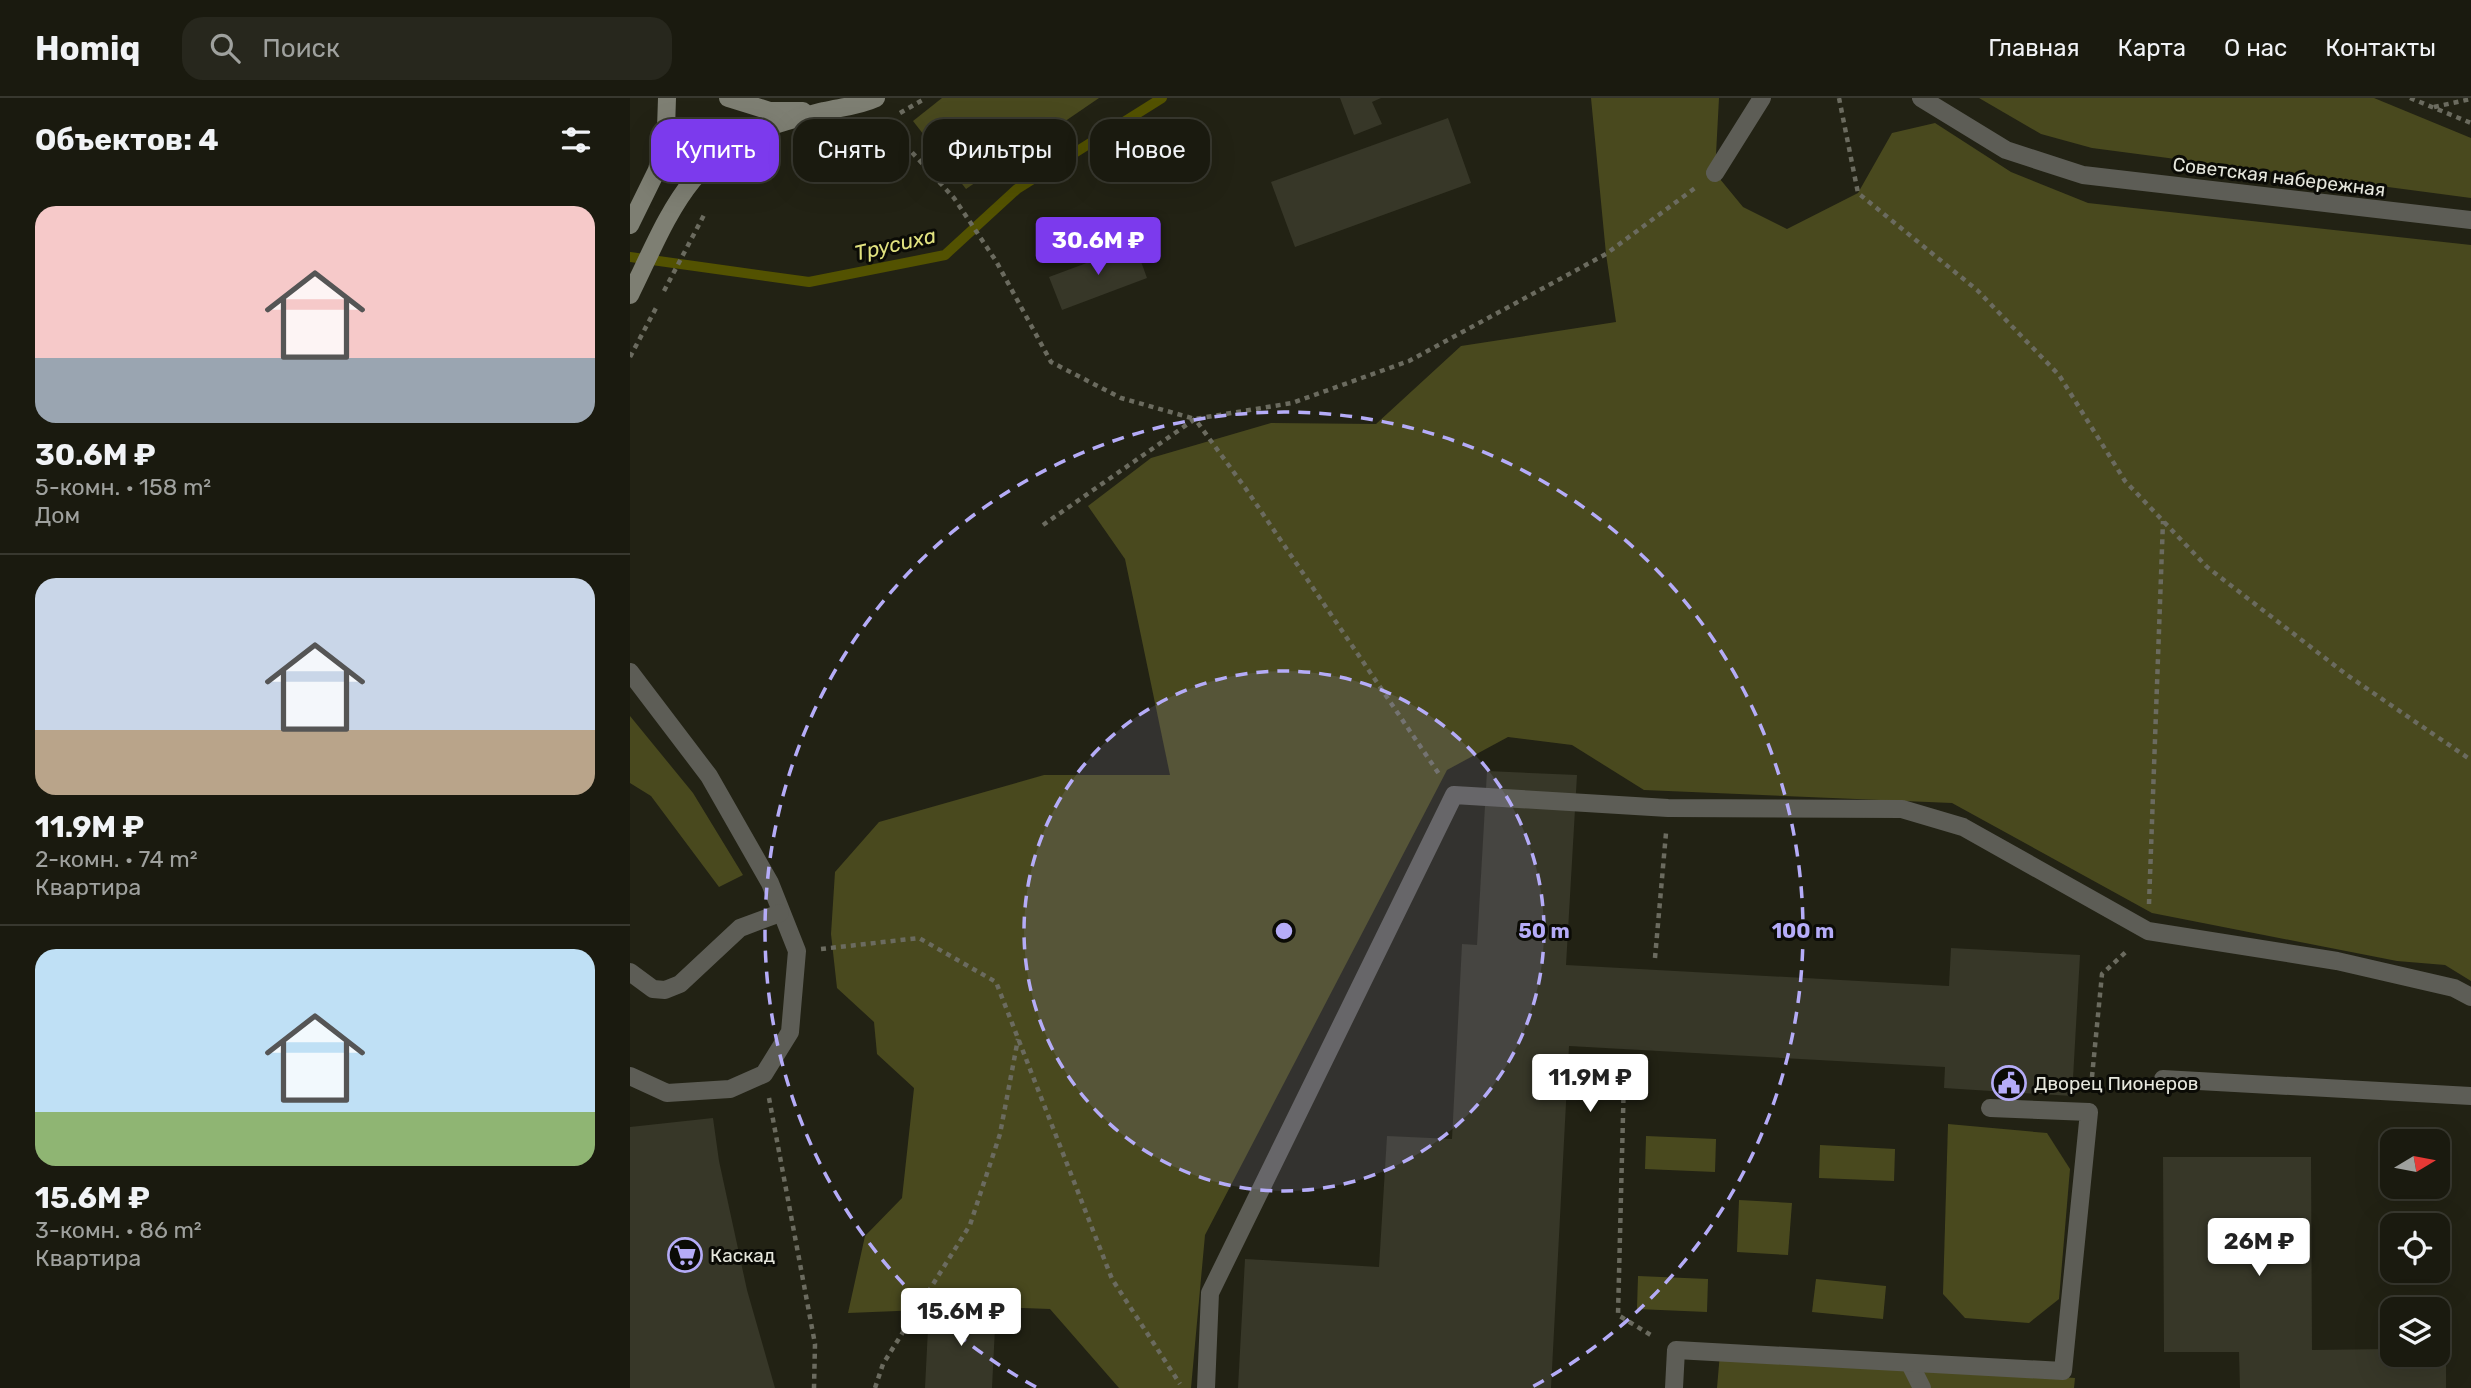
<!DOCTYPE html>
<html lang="ru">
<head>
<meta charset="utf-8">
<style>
	:root { --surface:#1a1a0f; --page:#27271d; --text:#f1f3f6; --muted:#9fa19e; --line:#38382f; --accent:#7c3aed }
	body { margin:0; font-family:Rubik,sans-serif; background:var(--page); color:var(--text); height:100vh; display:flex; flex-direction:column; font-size:26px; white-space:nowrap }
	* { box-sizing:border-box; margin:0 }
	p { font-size:23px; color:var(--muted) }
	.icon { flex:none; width:38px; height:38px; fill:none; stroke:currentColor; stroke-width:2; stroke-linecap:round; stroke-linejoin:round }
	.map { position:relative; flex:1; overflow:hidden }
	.details { display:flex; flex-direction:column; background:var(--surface); width:630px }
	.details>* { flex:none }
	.guide { position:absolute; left:21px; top:21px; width:665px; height:63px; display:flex; gap:14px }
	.needle { width:46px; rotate:80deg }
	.controls { position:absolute; left:1750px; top:1031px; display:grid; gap:14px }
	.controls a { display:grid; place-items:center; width:70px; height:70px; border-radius:14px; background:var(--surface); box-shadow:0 7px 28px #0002,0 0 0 2px var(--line); font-size:35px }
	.price { position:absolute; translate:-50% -60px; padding:0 16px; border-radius:7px; background:#fff; color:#222; font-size:23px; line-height:46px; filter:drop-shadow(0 2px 4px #0008) }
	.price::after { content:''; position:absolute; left:50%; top:42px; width:21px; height:16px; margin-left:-10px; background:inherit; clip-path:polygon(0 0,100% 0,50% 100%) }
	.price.current { background:var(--accent); color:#fff }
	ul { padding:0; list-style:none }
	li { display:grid; align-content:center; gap:14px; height:371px; padding:0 35px }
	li+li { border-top:2px solid var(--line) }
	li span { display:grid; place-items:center; height:217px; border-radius:21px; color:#555 }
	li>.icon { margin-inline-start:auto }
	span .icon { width:126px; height:126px; fill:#fffc; stroke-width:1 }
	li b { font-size:30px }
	h2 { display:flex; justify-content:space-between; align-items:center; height:84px; padding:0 35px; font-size:30px }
	.tag { padding:0 24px; border-radius:21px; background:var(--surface); box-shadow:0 7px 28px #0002,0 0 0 2px var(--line); font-size:24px; line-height:63px }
	.tag.current { background:var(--accent); color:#fff }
	header { display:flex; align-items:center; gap:42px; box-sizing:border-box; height:98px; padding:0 35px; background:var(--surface); border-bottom:2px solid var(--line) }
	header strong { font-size:33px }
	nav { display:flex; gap:38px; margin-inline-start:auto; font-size:24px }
	.search { width:490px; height:63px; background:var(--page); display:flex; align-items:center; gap:18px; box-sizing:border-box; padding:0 24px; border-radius:21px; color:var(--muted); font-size:26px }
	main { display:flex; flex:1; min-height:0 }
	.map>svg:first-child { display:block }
</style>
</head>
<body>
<header>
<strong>Homiq</strong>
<div class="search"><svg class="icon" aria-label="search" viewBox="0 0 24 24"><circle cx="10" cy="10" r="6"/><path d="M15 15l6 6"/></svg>Поиск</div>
<nav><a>Главная</a><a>Карта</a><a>О нас</a><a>Контакты</a></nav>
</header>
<main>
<section class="details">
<h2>Объектов: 4<svg class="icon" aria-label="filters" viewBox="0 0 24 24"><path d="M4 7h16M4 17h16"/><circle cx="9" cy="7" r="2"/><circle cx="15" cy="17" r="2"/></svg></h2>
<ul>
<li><span style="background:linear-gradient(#f6c9c9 70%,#9aa5b1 0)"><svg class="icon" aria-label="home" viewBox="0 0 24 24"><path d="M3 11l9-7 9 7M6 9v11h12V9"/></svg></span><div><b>30.6M ₽</b><p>5-комн. · 158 m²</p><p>Дом</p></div></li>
<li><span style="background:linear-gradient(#c9d6e8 70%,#b9a48a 0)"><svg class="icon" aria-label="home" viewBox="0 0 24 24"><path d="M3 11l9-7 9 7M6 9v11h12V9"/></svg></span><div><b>11.9M ₽</b><p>2-комн. · 74 m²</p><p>Квартира</p></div></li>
<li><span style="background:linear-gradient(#bfe0f5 75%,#8fb573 0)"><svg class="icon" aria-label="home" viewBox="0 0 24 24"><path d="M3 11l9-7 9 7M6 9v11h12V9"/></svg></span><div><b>15.6M ₽</b><p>3-комн. · 86 m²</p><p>Квартира</p></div></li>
</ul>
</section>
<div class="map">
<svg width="1841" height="1290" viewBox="0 0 1841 1290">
	<rect width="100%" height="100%" fill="#222214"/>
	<g fill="#49491e">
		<polygon points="312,0 469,0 336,91 283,23"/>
		<polygon points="961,0 1089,0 1085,75 1113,109 1157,131 1228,95 1262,35 1305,25 1381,74 1458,105 1841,147 1841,883 1815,867 1767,863 1522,815 1322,705 1014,692 942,647 878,639 817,672 575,1137 561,1290 489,1290 420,1211 366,1209 218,1215 235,1138 272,1100 284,990 247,956 244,924 207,890 201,836 205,774 249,724 414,677 540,677 495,461 458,408 521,360 641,325 746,326 831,248 986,224 976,156"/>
		<polygon points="1349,0 1744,0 1841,40 1841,100 1462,50 1411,36"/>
		<polygon points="0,618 63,695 113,777 89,789 21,698 0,685"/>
		<polygon points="1318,1026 1417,1035 1440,1071 1429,1201 1399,1225 1335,1220 1313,1196"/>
		<polygon points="1016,1038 1086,1041 1085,1074 1015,1071"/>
		<polygon points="1190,1047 1265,1051 1264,1083 1189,1080"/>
		<polygon points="1109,1102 1162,1105 1158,1157 1107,1154"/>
		<polygon points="1008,1178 1078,1181 1077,1214 1007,1211"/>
		<polygon points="1186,1181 1256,1188 1253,1221 1182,1214"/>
		<polygon points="1090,1255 1445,1280 1444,1290 1087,1290"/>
	</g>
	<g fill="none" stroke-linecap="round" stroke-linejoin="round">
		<polyline stroke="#535201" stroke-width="10" points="0,159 179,184 315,157 387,91 532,0"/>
	</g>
	<g fill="#373728">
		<polygon points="710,0 751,0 742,4 752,26 724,37"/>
		<polygon points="818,20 841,85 665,149 641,84"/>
		<polygon points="505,147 517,180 432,212 419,179"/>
		<polygon points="857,673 947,677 936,867 1319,888 1321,850 1450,857 1442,998 1314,990 1315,969 939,948 921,1290 608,1290 615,1161 749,1169 757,1038 822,1041 832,846 847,847"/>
		<polygon points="83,1020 89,1063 117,1192 145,1290 0,1290 0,1029"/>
		<polygon points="1533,1059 1681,1059 1682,1252 1762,1251 1762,1256 1808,1256 1808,1251 1816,1251 1816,1290 1610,1290 1609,1254 1534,1254"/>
		<polygon points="366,1209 362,1290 295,1290 299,1211"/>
	</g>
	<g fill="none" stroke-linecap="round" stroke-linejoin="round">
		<g stroke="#6b6b5f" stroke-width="4.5" stroke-dasharray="5 5" stroke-linecap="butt">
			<polyline points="1209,0 1228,95 1347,192 1429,277 1495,383 1577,469 1717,577 1841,662"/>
			<polyline points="1780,0 1841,25"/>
			<polyline points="1804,9 1841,1"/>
			<polyline points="270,15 296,0"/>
			<polyline points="255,25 324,100 366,163 421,264 491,300 565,321 662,305 779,263 976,156 1065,90"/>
			<polyline points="34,193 74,117"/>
			<polyline points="0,259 26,210"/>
			<polyline points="413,427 565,321 616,391 809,676"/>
			<polyline points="1519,806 1533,423"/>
			<polyline points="191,851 289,840 366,884 482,1181 550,1286"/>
			<polyline points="1025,860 1036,735"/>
			<polyline points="936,979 994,978 988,1217 1024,1239"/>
			<polyline points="1461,989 1472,876 1498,852"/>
			<polyline points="139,1000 185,1246 184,1290"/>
			<polyline points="245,1290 253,1266 340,1127 370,1036 388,941"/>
		</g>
		<g stroke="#5d5d56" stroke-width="18">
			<polyline points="0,574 79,678 140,785 167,853 160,934 134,976 100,991 37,995 0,978"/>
			<polyline points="0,874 23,891 35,892 50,886 110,830 150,815"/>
			<polyline points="1533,981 1841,998"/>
			<polyline points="1280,1266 1292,1290"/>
			<polyline points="576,1290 580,1195 824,697 1038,710 1272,711 1333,729 1518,833 1707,863 1824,890 1841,899"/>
			<polyline points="1044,1290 1046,1252 1433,1273 1459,1014 1360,1010"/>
		</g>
		<g stroke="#5d5d56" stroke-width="18">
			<polyline points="1291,0 1376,52 1453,77 1841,122"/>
			<polyline points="1085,75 1132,0"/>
		</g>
		<g stroke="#7e7f73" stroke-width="18">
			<polyline points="98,0 140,13 173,13"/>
			<polyline points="0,127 27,72 36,31 37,0"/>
			<path d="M 0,197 C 38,120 58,54 148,26 C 163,21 179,17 194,13 C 212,9 229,8 246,0"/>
		</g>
	</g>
	<circle cx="654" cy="833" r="260" fill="#b5acf8" fill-opacity=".12"/>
	<g fill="none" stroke="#b5acf8" stroke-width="3.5" stroke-dasharray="12 9">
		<circle cx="654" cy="833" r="260"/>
		<path d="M406 1289A519 519 0 1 1 902 1289"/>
	</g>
	<defs>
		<g id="civic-ring" transform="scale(1.75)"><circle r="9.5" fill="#0b0b06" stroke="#b5acf8" stroke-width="1.5"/><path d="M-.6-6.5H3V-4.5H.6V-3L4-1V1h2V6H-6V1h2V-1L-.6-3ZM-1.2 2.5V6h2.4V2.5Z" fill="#b5acf8"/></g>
		<g id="supermarket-ring" transform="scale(1.75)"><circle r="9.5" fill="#0b0b06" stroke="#b5acf8" stroke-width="1.5"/><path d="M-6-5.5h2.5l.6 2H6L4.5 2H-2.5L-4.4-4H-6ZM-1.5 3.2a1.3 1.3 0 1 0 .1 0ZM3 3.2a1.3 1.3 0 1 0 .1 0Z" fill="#b5acf8"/></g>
	</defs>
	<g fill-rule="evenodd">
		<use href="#civic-ring" x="1379" y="985"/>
		<use href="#supermarket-ring" x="55" y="1157"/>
	</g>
	<g text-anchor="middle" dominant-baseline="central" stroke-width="6" stroke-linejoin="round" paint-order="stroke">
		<g font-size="19" fill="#e6e7dd" stroke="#0b0b06">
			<text transform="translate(1649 79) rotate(7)">Советская набережная</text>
		</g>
		<g font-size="19" fill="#e6e7dd" stroke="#0b0b06" text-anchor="start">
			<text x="1404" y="985">Дворец Пионеров</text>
			<text x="80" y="1157">Каскад</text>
		</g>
		<g font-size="21" font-style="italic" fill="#e1e27f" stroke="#0b0b06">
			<text transform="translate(265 146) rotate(-13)">Трусиха</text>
		</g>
	</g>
	<circle cx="654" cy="833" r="10" fill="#b5acf8" stroke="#0b0b06" stroke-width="3.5"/>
	<g font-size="21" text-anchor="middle" font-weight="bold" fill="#b5acf8" stroke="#0b0b06" stroke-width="6" stroke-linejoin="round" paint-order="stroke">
		<text x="914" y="840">50 m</text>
		<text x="1173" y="840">100 m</text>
	</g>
</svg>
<div class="controls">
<a><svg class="needle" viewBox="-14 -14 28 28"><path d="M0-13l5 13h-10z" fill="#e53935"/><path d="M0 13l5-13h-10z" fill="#9fa19e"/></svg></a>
<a><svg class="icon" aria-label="locate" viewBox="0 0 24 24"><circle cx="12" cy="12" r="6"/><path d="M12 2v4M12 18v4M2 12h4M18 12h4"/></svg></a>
<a><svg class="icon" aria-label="layers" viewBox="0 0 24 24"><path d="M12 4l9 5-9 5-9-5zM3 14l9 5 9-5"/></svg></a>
</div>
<b class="price current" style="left:468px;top:179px">30.6M ₽</b>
<b class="price" style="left:960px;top:1016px">11.9M ₽</b>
<b class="price" style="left:1629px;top:1180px">26M ₽</b>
<b class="price" style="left:331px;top:1250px">15.6M ₽</b>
<div class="guide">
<a class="tag current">Купить</a>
<a class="tag">Снять</a>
<a class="tag">Фильтры</a>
<a class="tag">Новое</a>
</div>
</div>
</main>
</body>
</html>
